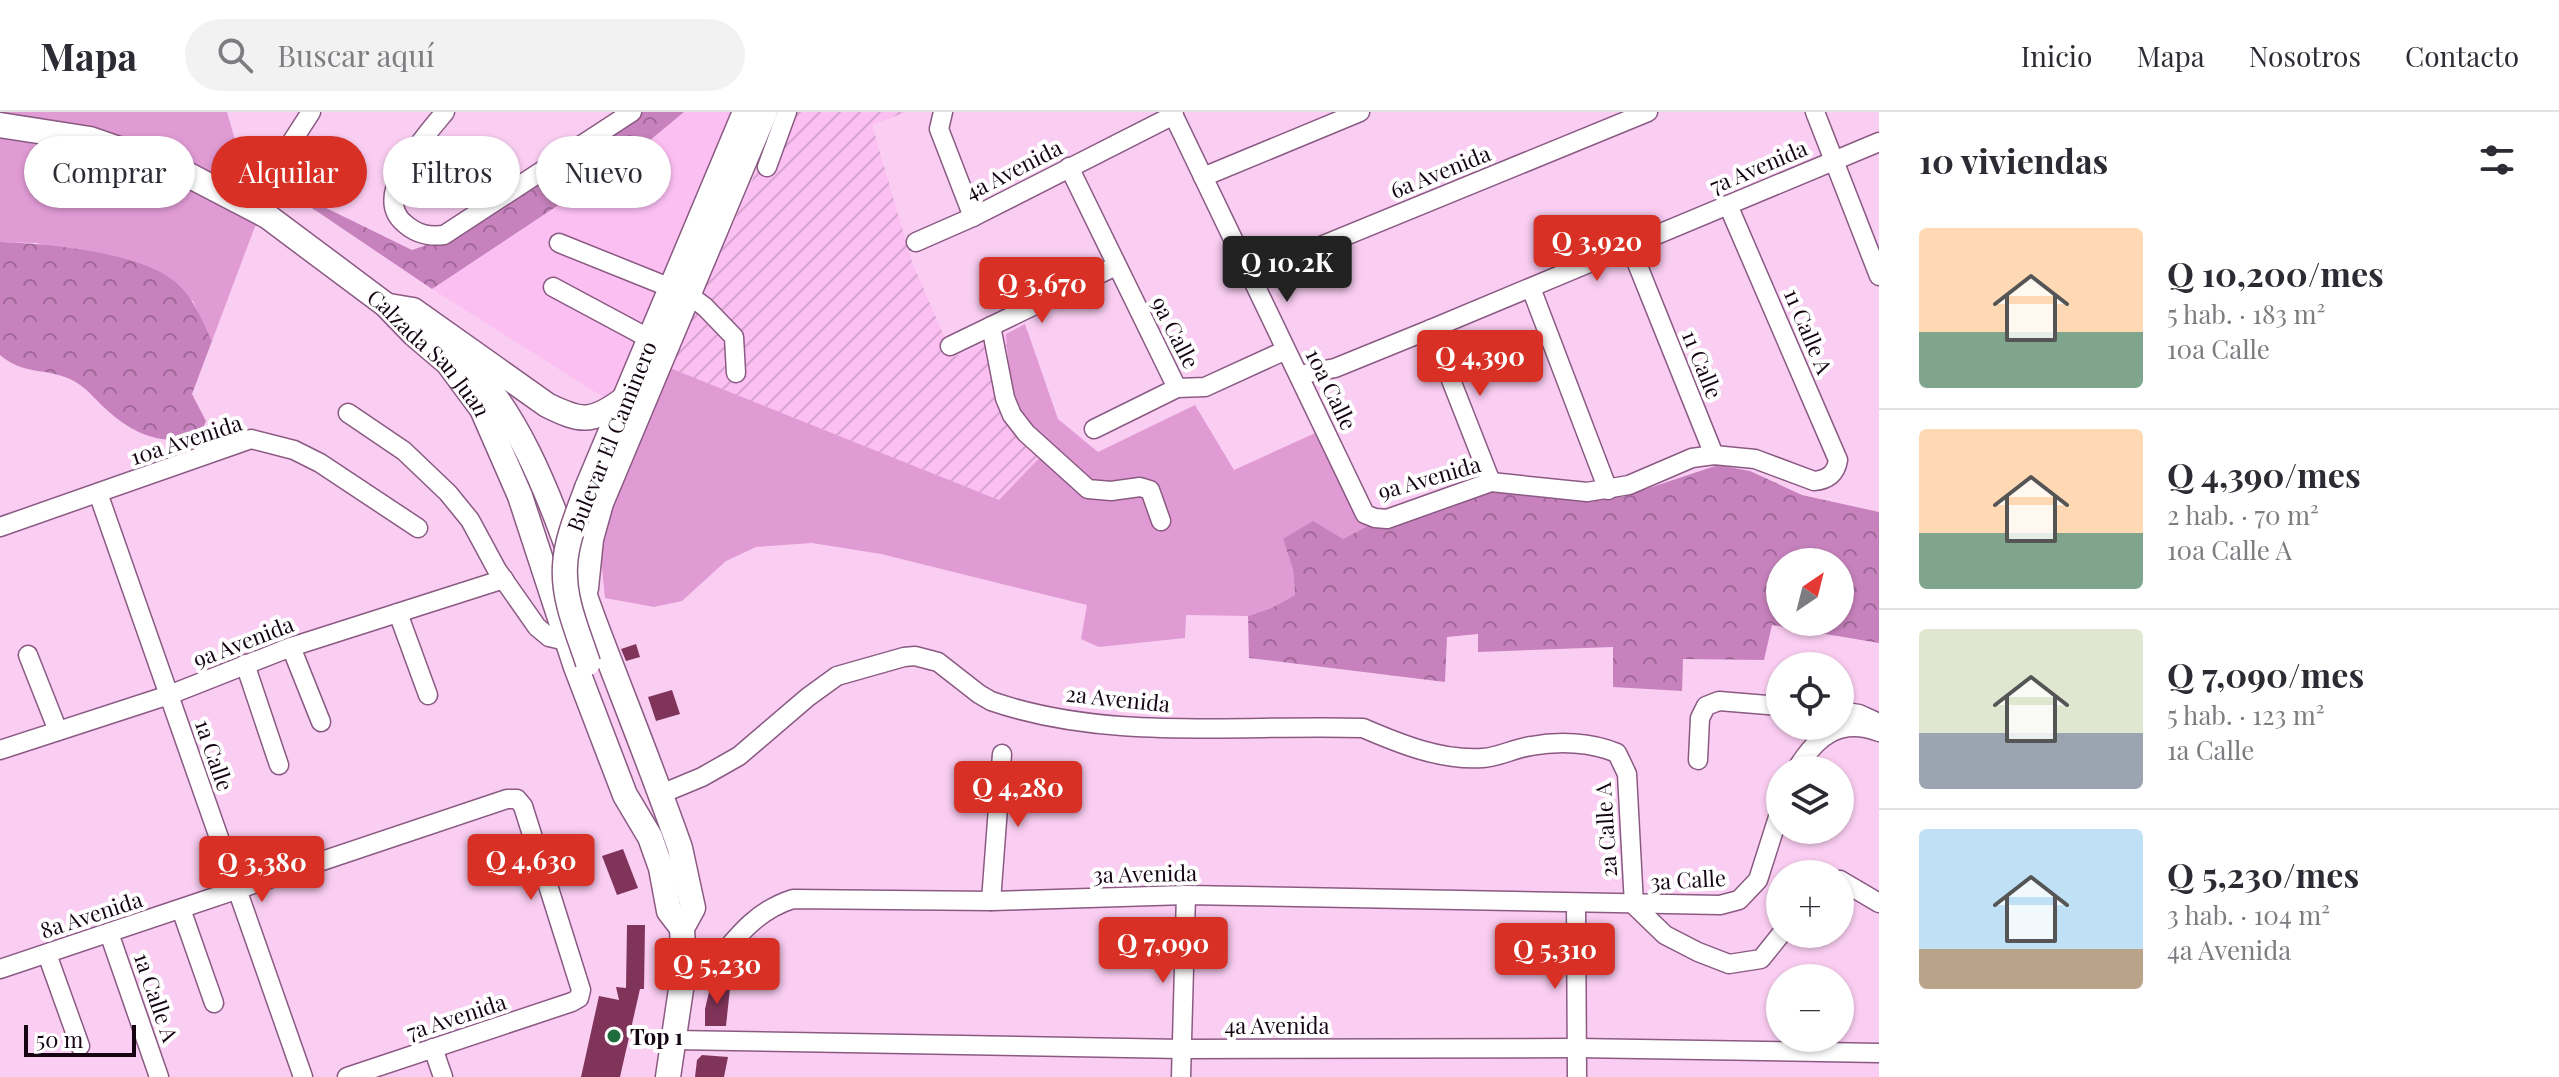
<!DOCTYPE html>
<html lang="es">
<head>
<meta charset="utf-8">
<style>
	:root { --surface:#fff; --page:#f2f2f3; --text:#2b2b33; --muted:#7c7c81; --line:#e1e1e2; --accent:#d93025 }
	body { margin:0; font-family:"Playfair Display",serif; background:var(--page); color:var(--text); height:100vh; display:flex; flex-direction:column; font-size:30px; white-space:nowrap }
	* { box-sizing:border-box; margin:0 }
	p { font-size:26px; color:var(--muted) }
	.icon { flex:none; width:44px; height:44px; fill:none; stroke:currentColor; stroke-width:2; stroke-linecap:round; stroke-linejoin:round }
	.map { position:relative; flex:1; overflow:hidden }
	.details { display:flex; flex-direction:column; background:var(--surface); width:680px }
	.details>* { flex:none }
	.guide { position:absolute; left:24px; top:24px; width:760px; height:72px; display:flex; gap:16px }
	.needle { width:52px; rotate:35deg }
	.controls { position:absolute; left:1766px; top:436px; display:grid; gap:16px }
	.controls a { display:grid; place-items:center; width:88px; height:88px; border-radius:50%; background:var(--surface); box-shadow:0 2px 6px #0004; font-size:40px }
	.scale { position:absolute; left:24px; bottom:20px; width:112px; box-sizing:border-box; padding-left:8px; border:4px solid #150513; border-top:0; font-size:22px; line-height:28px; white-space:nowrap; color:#150513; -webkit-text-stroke:6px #fff; paint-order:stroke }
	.price { position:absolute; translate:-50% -68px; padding:0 18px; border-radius:8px; background:var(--accent); color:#fff; font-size:26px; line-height:52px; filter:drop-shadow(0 2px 4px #0008) }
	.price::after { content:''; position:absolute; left:50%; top:48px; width:24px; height:18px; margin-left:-12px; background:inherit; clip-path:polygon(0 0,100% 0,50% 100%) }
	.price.selected { background:#222; color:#fff }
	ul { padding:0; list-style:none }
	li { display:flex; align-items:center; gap:24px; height:200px; padding:0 40px }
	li+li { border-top:2px solid var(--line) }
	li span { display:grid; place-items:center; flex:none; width:224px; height:160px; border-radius:8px; color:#555 }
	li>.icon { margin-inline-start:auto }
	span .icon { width:96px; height:96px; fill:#fffc; stroke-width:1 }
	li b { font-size:34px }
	h2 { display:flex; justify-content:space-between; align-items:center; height:96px; padding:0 40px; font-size:34px }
	.pill { padding:0 28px; border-radius:36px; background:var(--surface); box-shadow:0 2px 6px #0004; font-size:28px; line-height:72px }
	.pill.selected { background:var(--accent); color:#fff }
	header { display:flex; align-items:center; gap:48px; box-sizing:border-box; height:112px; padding:0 40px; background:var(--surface); border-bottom:2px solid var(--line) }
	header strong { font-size:38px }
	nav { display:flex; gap:44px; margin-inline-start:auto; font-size:28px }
	.search { width:560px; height:72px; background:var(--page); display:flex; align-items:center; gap:20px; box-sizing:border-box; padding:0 28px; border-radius:44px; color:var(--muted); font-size:30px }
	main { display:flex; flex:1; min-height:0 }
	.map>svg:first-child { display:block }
</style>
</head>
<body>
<header>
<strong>Mapa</strong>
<div class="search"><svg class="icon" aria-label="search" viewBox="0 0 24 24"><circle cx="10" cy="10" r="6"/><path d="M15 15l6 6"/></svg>Buscar aquí</div>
<nav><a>Inicio</a><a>Mapa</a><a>Nosotros</a><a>Contacto</a></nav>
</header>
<main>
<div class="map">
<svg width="1879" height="965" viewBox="0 0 1879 965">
	<defs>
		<pattern id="industrial-furrows" width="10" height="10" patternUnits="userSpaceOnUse" patternTransform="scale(2)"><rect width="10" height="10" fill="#fcbff2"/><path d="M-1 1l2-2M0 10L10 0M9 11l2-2" fill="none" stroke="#d7a3cf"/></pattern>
		<pattern id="forest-crowns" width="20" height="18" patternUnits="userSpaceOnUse" patternTransform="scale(2)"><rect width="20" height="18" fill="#c782bd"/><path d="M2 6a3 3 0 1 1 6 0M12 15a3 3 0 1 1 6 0" fill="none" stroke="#a06898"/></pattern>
	</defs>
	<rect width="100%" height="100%" fill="#facef2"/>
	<polygon fill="#fcbff2" points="684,0 736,0 611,290 432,177 625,49"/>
	<polygon fill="url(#industrial-furrows)" points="782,0 906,0 872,13 912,150 953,245 1006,222 1011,286 1048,338 999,388 670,256"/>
	<g fill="#e09bd5">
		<polygon points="0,0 227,0 236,31 275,71 254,117 212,229 193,189 37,131 0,130"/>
		<polygon points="1025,212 1058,307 1098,340 1195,293 1234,358 1324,317 1373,411 1343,427 1283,427 1293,458 1295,483 1271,496 1248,504 1186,503 1185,526 1099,535 1081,527 1087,493 881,442 812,431 756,435 726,449 682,489 654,495 605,486 601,447 605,409 670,256 999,388 1047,338 1011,286 1006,222"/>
	</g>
	<g fill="url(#forest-crowns)" fill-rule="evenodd">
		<polygon points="625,0 684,0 625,49 432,177 275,71 412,138 441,128"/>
		<path d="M 0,130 C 44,131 131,140 167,164 C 191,179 201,205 212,229 L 192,282 L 206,309 L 199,325 C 164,334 134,323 108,299 C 94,287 87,275 70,267 C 46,256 23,263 0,243 Z"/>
		<path d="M 1718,353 L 1750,359 L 1802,383 L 1879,400 L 1879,531 L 1772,513 L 1764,548 L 1683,547 L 1682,579 L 1613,575 L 1613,535 L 1478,540 L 1478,522 L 1447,525 L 1445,570 L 1249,546 L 1248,504 L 1271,496 L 1295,483 L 1293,458 L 1283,427 L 1313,409 L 1343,427 L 1373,411 L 1491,379 L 1622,385 ZM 1780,450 L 1840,450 L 1840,510 L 1780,510 Z"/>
	</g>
	<g fill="#803459">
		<polygon points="636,532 640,545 626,549 621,537"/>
		<polygon points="672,578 680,602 656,609 648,585"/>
		<polygon points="623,737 638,776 617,783 602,744"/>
		<polygon points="627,813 645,813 644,877 640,877 620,965 581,965 599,884 619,888 616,875 626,876"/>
		<polygon points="711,872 730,876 726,914 705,914 705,897"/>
		<polygon points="702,943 728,945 724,965 695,965 697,948"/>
	</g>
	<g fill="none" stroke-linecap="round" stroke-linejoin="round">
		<g stroke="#8a5a83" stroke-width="21">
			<g id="minor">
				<path d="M 445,0 C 425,24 371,83 404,111 C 416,122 428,125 444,123 L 632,0"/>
				<polyline points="943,0 939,17 973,105"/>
				<path d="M 1172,0 L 1365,402 L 1375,406 L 1387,407 L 1491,370 L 1587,380 L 1629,373 L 1692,346 L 1714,343 L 1755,347 L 1814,369 C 1828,368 1836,361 1838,348 L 1728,93"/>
				<polyline points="1815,0 1879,164"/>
				<polyline points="291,31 311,0"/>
				<polyline points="767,55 787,0"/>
				<polyline points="1069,55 1177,276"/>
				<polyline points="1203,65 1360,0"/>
				<polyline points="916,130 973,105 1174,3"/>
				<polyline points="559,131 671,176"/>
				<polyline points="1630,134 1714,343"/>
				<polyline points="1250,163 1648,0"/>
				<polyline points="553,175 650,227"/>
				<polyline points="1531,176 1608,378"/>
				<polyline points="689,183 705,195 734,225 736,261"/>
				<polyline points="991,214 1005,286 1012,303 1026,321 1088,377 1111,379 1140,375 1150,378 1161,409"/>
				<polyline points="1431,217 1491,370"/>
				<polyline points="950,234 1116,154"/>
				<polyline points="1299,263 1335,256 1431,217 1879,30"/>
				<polyline points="348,301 404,339 448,381 470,408 497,458 537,515 549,525 566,529"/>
				<polyline points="1094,317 1177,276 1205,275 1286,238"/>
				<polyline points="98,381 303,965"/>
				<polyline points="0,415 251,327 294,338 320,351 418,416"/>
				<polyline points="398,501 428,583"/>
				<polyline points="291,535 321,610"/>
				<polyline points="28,543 58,619"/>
				<polyline points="245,552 279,653"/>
				<polyline points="1840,599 1859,602 1879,611"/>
				<polyline points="0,638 169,583 291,535 504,467"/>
				<polyline points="1698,648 1700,606 1706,594 1719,589 1780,594"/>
				<path d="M 1796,658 C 1816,625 1839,605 1879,620"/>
				<path d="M 661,682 L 702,665 L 739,644 L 808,585 L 837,564 L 904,545 L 915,544 L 938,550 L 979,582 L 991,589 C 1109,630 1241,612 1363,616 C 1400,632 1442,649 1483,646 C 1499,645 1515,636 1531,634 C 1559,629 1591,630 1617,641 L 1627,662 L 1634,793"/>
				<polyline points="1840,768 1879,791"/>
				<polyline points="991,789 1002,642"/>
				<polyline points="1576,791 1577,965"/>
				<polyline points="1634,793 1665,823 1698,840 1729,852 1761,847 1781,822"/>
				<polyline points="181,797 214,891"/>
				<polyline points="109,821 159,965"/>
				<polyline points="47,842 80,934"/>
				<polyline points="0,857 507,687 517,687 523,694 581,878 579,886 572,890 347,965"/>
				<path d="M 684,857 L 704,859 L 711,856 C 736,826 755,799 793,787 L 991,789 L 1186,783 L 1720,793 L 1739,788 L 1758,768 L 1780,699"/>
				<polyline points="674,928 1182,937 1576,936 1879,941"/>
				<polyline points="433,936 443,965"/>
				<polyline points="1181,965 1186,783"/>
			</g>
		</g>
		<g stroke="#8a5a83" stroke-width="27">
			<g id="major">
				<path id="s1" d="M 0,13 L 90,27 L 177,57 L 267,104 L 386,193 L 414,222 L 448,251 L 482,297 L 520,384 L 576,555 L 625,683 L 650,725 L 661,756 L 669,799 L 682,816"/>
				<path d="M 389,194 L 413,198 L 547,293 C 581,310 592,311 623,288"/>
				<path d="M 451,236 C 529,301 561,422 596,514 C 624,588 654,662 680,736 L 693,796 L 682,816 L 684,857 L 668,965"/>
				<polyline points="587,376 745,0"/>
				<polyline points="586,476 591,427 601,391 765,0"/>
			</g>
		</g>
		<use href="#minor" stroke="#fff" stroke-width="18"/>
		<use href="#major" stroke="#fff" stroke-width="24"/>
		<g stroke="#8a5a83" stroke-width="27" stroke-linecap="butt">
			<path id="major-bridge" d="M 587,376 C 578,401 566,428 565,454 C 563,488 578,520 588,551"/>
		</g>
		<use href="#major-bridge" stroke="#fff" stroke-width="24"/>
	</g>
	<circle fill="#1f6d3c" stroke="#fff" stroke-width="3" cx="614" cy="924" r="8"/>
	<g text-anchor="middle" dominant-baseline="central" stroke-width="8" stroke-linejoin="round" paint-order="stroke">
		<g font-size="22" fill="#150513" stroke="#fff">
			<text transform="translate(1758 54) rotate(-23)">7a Avenida</text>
			<text transform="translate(1013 57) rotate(-27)">4a Avenida</text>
			<text transform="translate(1440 59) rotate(-22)">6a Avenida</text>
			<text transform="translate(1809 219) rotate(67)">11 Calle A</text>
			<text transform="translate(1176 220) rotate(63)">9a Calle</text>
			<text transform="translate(1703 252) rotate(68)">11 Calle</text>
			<text stroke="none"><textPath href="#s1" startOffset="498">Calzada San Juan</textPath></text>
			<text transform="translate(1332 277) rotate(64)">10a Calle</text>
			<text transform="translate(611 324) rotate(-68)">Bulevar El Caminero</text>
			<text transform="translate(186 327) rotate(-18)">10a Avenida</text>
			<text transform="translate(1429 365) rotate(-16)">9a Avenida</text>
			<text transform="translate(243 529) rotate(-21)">9a Avenida</text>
			<text transform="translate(1118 586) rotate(6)">2a Avenida</text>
			<text transform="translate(215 643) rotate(71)">1a Calle</text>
			<text transform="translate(1605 718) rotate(-94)">2a Calle A</text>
			<text transform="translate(1145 761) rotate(-1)">3a Avenida</text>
			<text transform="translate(1688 767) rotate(-3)">3a Calle</text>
			<text transform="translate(91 802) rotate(-18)">8a Avenida</text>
			<text transform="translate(157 885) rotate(71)">1a Calle A</text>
			<text transform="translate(456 904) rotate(-18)">7a Avenida</text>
			<text x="1277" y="913">4a Avenida</text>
		</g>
		<g font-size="22" font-weight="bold" fill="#150513" stroke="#fff" text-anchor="start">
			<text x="630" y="924">Top 1</text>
		</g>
	</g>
</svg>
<div class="controls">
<a><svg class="needle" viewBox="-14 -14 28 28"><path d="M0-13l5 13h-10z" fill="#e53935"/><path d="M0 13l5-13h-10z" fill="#7c7c81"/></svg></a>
<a><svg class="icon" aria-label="locate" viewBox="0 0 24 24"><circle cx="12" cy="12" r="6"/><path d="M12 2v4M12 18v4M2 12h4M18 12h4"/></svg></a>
<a><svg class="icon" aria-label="layers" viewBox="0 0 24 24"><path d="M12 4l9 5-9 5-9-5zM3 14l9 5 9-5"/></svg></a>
<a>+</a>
<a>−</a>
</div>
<div class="scale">50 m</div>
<b class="price" style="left:1597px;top:171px">Q 3,920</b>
<b class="price selected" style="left:1287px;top:192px">Q 10.2K</b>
<b class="price" style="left:1042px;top:213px">Q 3,670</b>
<b class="price" style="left:1480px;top:286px">Q 4,390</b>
<b class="price" style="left:1018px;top:717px">Q 4,280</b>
<b class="price" style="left:531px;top:790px">Q 4,630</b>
<b class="price" style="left:262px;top:792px">Q 3,380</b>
<b class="price" style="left:1163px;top:873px">Q 7,090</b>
<b class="price" style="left:1555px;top:879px">Q 5,310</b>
<b class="price" style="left:717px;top:894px">Q 5,230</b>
<div class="guide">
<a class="pill">Comprar</a>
<a class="pill selected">Alquilar</a>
<a class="pill">Filtros</a>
<a class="pill">Nuevo</a>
</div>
</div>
<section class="details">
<h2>10 viviendas<svg class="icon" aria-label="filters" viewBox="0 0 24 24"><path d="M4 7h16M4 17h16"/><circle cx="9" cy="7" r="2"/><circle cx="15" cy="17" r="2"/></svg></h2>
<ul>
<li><span style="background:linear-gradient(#ffd9b3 65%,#7fa58c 0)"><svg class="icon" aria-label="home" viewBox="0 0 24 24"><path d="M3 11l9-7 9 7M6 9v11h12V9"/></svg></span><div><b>Q 10,200/mes</b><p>5 hab. · 183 m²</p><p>10a Calle</p></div></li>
<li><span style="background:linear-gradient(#ffd9b3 65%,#7fa58c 0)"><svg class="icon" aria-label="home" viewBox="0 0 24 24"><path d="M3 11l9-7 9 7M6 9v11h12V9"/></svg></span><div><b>Q 4,390/mes</b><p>2 hab. · 70 m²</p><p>10a Calle A</p></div></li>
<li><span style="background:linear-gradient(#dfe7d0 65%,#9aa5b1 0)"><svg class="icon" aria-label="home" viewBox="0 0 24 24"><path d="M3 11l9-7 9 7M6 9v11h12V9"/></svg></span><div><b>Q 7,090/mes</b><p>5 hab. · 123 m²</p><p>1a Calle</p></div></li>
<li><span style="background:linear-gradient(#bfe0f5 75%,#b9a48a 0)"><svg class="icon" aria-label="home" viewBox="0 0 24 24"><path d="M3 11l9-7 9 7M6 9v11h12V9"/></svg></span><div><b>Q 5,230/mes</b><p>3 hab. · 104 m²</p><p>4a Avenida</p></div></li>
</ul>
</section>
</main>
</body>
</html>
